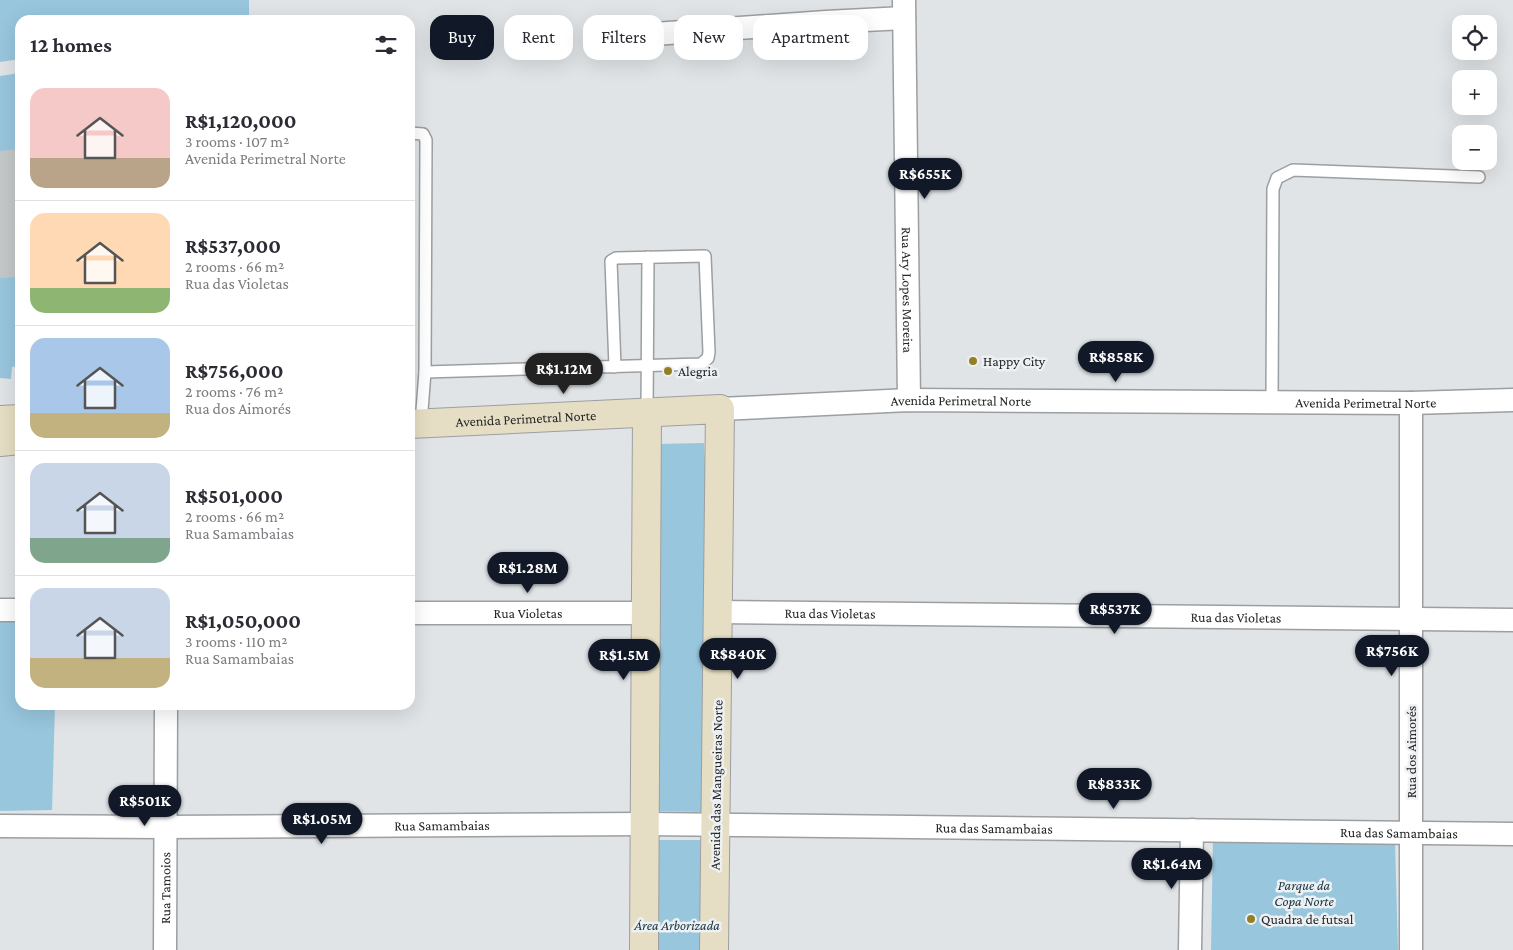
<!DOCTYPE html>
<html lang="en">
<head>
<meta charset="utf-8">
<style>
	:root { --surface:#fff; --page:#f2f2f3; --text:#2b2b33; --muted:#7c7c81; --line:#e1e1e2; --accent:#111827 }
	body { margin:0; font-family:"Crimson Pro",serif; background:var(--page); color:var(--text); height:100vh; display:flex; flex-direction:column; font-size:19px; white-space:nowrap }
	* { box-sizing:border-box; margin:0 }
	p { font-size:16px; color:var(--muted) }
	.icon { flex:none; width:28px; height:28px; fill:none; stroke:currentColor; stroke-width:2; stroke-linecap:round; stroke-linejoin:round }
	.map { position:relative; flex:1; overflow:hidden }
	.panel { position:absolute; left:15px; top:15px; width:400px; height:695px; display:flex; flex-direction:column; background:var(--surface); border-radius:15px; box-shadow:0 5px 20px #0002 }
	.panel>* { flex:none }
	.banner { position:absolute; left:430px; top:15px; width:475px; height:45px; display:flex; gap:10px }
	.buttons { position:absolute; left:1452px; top:15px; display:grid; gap:10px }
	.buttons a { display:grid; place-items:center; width:45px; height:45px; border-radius:10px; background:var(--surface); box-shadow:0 5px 20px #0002; font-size:25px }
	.price { position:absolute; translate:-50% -42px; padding:0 11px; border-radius:18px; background:var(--accent); color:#fff; font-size:16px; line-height:32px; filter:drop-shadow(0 1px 2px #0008) }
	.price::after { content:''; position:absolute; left:50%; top:30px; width:15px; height:11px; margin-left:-8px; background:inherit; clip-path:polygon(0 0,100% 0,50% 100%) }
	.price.current { background:#222; color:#fff }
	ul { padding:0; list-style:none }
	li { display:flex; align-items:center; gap:15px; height:125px; padding:0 15px }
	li+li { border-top:1px solid var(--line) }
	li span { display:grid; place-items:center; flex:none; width:140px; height:100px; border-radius:15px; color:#555 }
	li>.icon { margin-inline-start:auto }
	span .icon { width:60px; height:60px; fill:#fffc; stroke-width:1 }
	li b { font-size:21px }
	h2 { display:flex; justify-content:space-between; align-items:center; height:60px; padding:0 15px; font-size:21px }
	.tag { padding:0 18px; border-radius:15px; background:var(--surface); box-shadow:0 5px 20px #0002; font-size:18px; line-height:45px }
	.tag.current { background:var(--accent); color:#fff }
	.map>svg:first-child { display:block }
</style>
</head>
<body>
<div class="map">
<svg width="1513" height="950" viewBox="0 0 1513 950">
	<rect width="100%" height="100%" fill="#e0e4e6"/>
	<g fill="#98c6dd">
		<polygon points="0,0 249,0 249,17 236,20 20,20 20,59 0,62"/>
		<polygon points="20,73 20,366 12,367 11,379 0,378 0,76"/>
		<polygon points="704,443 708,538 707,812 654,811 656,444"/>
		<polygon points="0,615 20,615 20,705 55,705 52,810 0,811"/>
		<polygon points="1213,837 1395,841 1398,950 1211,950"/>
		<polygon points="657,840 700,840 703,950 653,950"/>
	</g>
	<polygon fill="#c4c8c9" points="20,149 20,277 0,278 0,151"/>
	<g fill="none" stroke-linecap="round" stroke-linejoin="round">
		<g stroke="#9c9fa1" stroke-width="14">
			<g id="lane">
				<polyline points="410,133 423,134 426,140 425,372 421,423"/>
				<polyline points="425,372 701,364 708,358 709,352 705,256 616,258 611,261 615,367"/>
				<polyline points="1272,403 1273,189 1277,178 1293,170 1479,177"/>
				<polyline points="647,412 648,257"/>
			</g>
		</g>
		<g stroke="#9c9fa1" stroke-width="25">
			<g id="street">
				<path id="s1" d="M 904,0 L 909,400"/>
				<polyline points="654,34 826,22 904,18"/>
				<path id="s2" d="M 720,409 L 909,400 L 1411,403 L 1513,400"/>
				<polyline points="0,610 20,610"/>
				<path id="s3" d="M 718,612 L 1513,620"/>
				<path id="s4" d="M 410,613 L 645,613"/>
				<path id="s5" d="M 0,826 L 164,827 L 645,824 L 1513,834"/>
				<path id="s6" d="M 165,950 L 166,705"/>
				<polyline points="1190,950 1192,830"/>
				<polyline points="1411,950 1411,403"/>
			</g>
		</g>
		<g stroke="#9c9fa1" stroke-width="30">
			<g id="secondary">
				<polyline points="0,420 20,419"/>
				<path id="s7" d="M 410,424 L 720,409 L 714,950"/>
				<polyline points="0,442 20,440"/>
				<polyline points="644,950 647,412"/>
			</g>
		</g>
		<use href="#lane" stroke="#fff" stroke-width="11"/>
		<use href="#street" stroke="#fff" stroke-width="22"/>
		<use href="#secondary" stroke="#e5dec4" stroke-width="28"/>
	</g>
	<g fill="#937f26" stroke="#eef1f3" stroke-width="2">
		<circle cx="973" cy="361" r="5"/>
		<circle cx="668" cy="371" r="5"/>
		<circle cx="1251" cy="919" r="5"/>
	</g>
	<g text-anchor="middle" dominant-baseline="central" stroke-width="5" stroke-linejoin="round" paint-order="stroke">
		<g font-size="14" fill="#232525" stroke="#eef1f3">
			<text stroke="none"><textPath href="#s1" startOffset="290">Rua Ary Lopes Moreira</textPath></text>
			<text stroke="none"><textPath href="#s2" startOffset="241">Avenida Perimetral Norte</textPath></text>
			<text stroke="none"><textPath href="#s2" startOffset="646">Avenida Perimetral Norte</textPath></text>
			<text stroke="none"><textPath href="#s7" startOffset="116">Avenida Perimetral Norte</textPath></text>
			<text stroke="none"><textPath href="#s4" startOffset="118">Rua Violetas</textPath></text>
			<text stroke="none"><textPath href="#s3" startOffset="112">Rua das Violetas</textPath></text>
			<text stroke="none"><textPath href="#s3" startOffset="518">Rua das Violetas</textPath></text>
			<text transform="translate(1411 752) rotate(-90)">Rua dos Aimorés</text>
			<text transform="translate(716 785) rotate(-89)">Avenida das Mangueiras Norte</text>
			<text stroke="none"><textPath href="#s5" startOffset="442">Rua Samambaias</textPath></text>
			<text stroke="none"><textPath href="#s5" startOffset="994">Rua das Samambaias</textPath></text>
			<text stroke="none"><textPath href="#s5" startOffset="1399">Rua das Samambaias</textPath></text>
			<text stroke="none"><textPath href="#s6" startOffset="62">Rua Tamoios</textPath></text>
		</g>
		<g font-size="14" fill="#232525" stroke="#eef1f3" text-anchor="start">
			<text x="983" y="361">Happy City</text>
			<text x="678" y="371">Alegria</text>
			<text x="1261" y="919">Quadra de futsal</text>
		</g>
		<g font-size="14" font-style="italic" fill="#15323f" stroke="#eef1f3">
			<text x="1304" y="885">Parque da<tspan x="1304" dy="16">Copa Norte</tspan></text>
			<text x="677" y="925">Área Arborizada</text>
		</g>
	</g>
</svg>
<div class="buttons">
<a><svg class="icon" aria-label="locate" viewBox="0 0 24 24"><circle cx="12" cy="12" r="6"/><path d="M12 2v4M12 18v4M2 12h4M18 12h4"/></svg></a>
<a>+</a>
<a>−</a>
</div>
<b class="price" style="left:925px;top:200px">R$655K</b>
<b class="price" style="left:1116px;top:383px">R$858K</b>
<b class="price current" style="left:564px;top:395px">R$1.12M</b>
<b class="price" style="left:528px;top:594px">R$1.28M</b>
<b class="price" style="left:1115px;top:635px">R$537K</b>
<b class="price" style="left:1392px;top:677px">R$756K</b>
<b class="price" style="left:738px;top:680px">R$840K</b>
<b class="price" style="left:624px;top:681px">R$1.5M</b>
<b class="price" style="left:1114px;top:810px">R$833K</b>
<b class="price" style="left:145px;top:827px">R$501K</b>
<b class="price" style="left:322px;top:845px">R$1.05M</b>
<b class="price" style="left:1172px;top:890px">R$1.64M</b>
<div class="banner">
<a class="tag current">Buy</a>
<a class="tag">Rent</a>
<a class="tag">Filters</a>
<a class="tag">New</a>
<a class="tag">Apartment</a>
</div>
<section class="panel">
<h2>12 homes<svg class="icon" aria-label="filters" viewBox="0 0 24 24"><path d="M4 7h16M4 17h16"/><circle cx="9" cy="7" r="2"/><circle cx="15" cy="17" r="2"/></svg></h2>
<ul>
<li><span style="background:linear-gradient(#f6c9c9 70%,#b9a48a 0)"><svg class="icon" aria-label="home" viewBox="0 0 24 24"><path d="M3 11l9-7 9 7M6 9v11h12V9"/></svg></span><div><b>R$1,120,000</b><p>3 rooms · 107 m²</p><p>Avenida Perimetral Norte</p></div></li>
<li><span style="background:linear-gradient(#ffd9b3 75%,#8fb573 0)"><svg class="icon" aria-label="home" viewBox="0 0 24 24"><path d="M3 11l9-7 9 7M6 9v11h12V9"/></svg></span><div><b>R$537,000</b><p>2 rooms · 66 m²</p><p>Rua das Violetas</p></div></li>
<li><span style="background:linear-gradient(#a9c7e8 75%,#c2b280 0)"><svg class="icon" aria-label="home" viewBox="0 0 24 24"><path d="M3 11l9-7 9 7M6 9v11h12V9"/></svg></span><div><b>R$756,000</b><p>2 rooms · 76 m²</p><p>Rua dos Aimorés</p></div></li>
<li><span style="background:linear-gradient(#c9d6e8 75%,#7fa58c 0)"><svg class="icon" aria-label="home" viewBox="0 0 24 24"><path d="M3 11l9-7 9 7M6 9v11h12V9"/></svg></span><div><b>R$501,000</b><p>2 rooms · 66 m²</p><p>Rua Samambaias</p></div></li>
<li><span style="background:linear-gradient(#c9d6e8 70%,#c2b280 0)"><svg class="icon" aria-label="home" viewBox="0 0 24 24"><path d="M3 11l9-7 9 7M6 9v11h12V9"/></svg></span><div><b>R$1,050,000</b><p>3 rooms · 110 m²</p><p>Rua Samambaias</p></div></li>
</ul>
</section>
</div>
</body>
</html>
